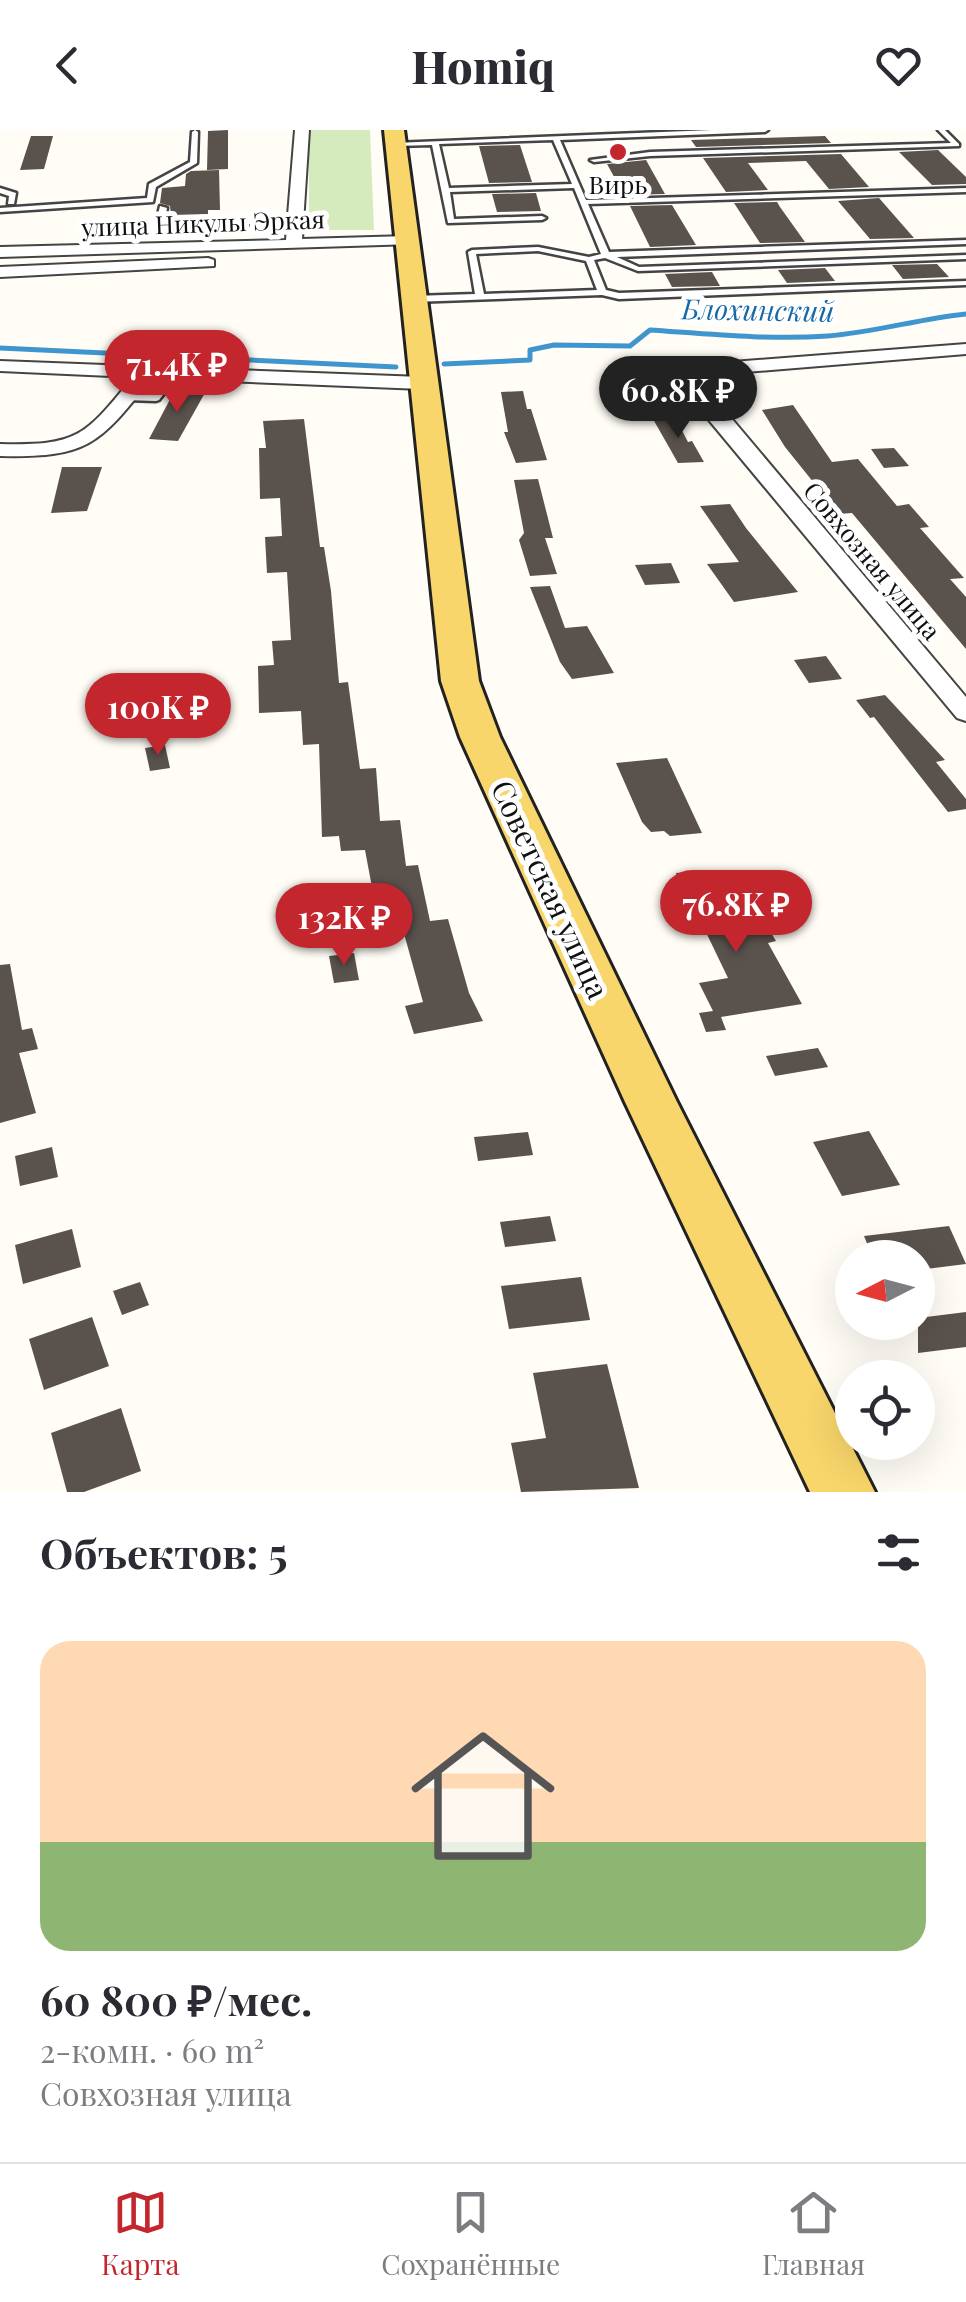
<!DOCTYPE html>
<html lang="ru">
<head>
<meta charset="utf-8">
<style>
	:root { --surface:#fff; --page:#f2f2f3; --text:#2b2b33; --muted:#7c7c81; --line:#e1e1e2; --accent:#c4262e }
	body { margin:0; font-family:"Playfair Display",serif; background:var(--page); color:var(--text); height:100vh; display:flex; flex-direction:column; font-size:38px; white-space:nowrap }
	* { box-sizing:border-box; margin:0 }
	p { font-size:32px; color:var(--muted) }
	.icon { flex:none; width:55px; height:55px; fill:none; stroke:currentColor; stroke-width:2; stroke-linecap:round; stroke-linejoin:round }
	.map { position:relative; height:1362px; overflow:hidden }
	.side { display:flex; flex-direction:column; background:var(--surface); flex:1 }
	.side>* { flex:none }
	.needle { width:65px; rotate:264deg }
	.controls { position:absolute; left:835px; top:1110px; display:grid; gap:20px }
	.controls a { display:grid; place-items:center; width:100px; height:100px; border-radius:50%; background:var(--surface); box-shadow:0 10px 40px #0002; font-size:50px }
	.price { position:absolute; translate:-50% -85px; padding:0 22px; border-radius:35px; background:var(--accent); color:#fff; font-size:32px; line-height:65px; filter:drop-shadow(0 2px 5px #0008) }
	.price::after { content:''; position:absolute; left:50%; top:60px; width:30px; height:22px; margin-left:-15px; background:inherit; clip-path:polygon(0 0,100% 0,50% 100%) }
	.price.current { background:#222; color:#fff }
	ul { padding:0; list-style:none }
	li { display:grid; align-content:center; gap:20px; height:530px; padding:0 40px }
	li+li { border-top:2px solid var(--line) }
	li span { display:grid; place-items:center; height:310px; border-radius:30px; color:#555 }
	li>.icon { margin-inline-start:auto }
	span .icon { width:180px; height:180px; fill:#fffc; stroke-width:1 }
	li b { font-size:42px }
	h2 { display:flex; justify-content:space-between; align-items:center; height:120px; padding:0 40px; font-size:42px }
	header { display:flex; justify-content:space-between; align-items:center; height:130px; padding:0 40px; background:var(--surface); font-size:45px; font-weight:800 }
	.tab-bar { display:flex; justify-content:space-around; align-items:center; height:140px; border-top:2px solid var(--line); background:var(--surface); font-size:28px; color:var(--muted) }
	.tab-bar a { display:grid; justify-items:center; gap:5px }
	.tab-bar .current { color:var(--accent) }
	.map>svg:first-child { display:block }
</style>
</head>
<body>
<header><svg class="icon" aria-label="back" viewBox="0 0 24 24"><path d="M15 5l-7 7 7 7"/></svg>Homiq<svg class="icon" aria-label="heart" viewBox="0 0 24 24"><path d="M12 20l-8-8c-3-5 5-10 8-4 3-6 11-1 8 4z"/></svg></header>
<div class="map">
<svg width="966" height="1362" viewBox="0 0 966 1362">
	<rect width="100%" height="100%" fill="#fffdf5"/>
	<polygon fill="#d5ebbd" points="309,0 370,0 374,100 309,100"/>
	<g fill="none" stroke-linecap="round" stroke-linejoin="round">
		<g stroke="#3f96cf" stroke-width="5">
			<polyline points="0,218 396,237"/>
			<path d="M 444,234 L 530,230 L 530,220 L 554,215 L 630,216 L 650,200 C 709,204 769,210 828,206 C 875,202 919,189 966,184"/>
		</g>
	</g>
	<g fill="#5a524d">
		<polygon points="228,0 228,39 207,40 208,1"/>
		<polygon points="31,6 53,6 44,39 20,40"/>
		<polygon points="825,6 831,13 696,17 691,10"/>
		<polygon points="520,15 532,52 489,53 479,16"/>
		<polygon points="938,20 966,47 966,54 932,55 899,22"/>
		<polygon points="841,24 869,57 829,59 806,31 748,33 768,60 726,62 703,28"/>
		<polygon points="646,30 665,64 624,65 607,34"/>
		<polygon points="219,40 220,80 208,80 208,84 171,85 170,76 160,73 162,58 185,56 186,44 191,41"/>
		<polygon points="536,63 541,81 497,82 492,64"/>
		<polygon points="879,68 914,108 870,109 838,71"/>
		<polygon points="777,72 780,77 805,112 760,113 734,73"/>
		<polygon points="672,75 696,115 650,117 630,76"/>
		<polygon points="937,134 949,147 903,149 892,135"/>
		<polygon points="825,138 835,151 787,153 778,140"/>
		<polygon points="712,142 720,156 672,157 665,144"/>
		<polygon points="175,260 206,261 178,311 149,309"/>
		<polygon points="523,261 527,279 531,279 547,330 516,333 504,302 508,302 501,262"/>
		<polygon points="793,275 832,332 858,329 897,376 909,374 929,397 920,398 964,448 950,449 966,467 966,519 852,383 839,384 785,317 762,280"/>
		<polygon points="675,287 688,312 692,311 704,332 678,333 653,289"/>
		<polygon points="304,289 320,417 324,417 331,461 339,553 348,552 360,639 376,638 380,691 400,690 406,736 418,735 430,791 448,789 469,863 483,891 414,904 405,876 423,872 398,782 377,784 365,720 341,721 339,706 322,707 319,614 303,615 301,581 259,583 258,536 274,535 272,511 291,510 287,442 267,443 265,407 282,406 280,368 260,369 259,318 266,318 263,291"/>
		<polygon points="894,318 909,336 884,338 871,319"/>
		<polygon points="62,337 102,337 87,381 51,383"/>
		<polygon points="538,349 553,408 545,408 557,444 530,446 519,410 524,403 514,350"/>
		<polygon points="730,374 746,398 798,462 734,472 707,434 739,432 700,376"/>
		<polygon points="671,433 680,453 645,455 635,435"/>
		<polygon points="550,456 565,498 587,496 614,543 572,549 560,532 530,457"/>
		<polygon points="826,526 842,549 809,553 794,530"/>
		<polygon points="885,565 945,630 936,632 966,669 966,679 948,682 874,587 870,588 856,570"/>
		<polygon points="165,615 170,638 150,641 145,618"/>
		<polygon points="667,628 702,703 670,706 664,701 651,702 642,692 616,633"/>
		<polygon points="718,740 737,793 763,789 776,811 768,813 802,874 721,887 726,900 706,902 699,883 713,881 699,853 728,848 689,767 684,768 676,743"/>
		<polygon points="354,823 359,850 334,853 329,826"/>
		<polygon points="10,834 22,900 32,898 38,919 19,923 36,983 0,993 0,835"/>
		<polygon points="818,918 828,937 775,946 766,926"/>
		<polygon points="869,1001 900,1055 842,1066 813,1012"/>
		<polygon points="528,1002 533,1025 478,1031 474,1007"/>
		<polygon points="52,1017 58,1047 20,1056 15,1026"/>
		<polygon points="550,1086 556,1111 505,1117 500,1092"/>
		<polygon points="949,1096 966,1134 918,1140 918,1128 873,1128 864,1106"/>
		<polygon points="72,1099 81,1137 23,1154 15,1115"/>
		<polygon points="581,1147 590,1190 509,1199 501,1156"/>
		<polygon points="140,1152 149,1175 122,1185 113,1161"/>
		<polygon points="966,1182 966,1217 918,1223 918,1188"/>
		<polygon points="92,1187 109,1236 44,1260 29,1209"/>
		<polygon points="607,1234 639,1358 521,1362 511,1313 546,1308 533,1243"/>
		<polygon points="121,1278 141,1341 84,1362 67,1362 51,1303"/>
	</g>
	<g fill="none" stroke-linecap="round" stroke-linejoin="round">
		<g stroke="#444" stroke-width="5">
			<g id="lane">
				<polygon points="195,0 198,2 197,33 156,57 153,72 0,82 0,78 147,68 149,54 190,32 192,2"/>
				<path d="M 712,0 L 768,0 L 765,2 L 560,10 L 586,70 L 966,58 L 966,62 L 588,74 L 609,122 L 966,110 L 966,114 L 617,127 L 639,137 L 966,125 L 966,129 L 638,141 L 605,128 L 594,130 L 606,160 L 619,163 L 966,151 L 966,155 L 619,169 L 602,165 L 413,172 L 409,169 L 413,166 L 475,164 L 468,122 L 472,120 L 538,117 L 589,127 L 601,124 L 574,58 L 450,62 L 454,89 L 542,86 L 546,88 L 542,90 L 448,93 L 432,15 L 396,16 L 394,13 ZM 553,10 L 572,54 L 449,58 L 439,14 ZM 538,121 L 586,131 L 597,160 L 484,164 L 476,124 Z"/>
				<polygon points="938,0 945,0 959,14 959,16 650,26 594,32 590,30 650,22 951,13"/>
				<polygon points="0,58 16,63 14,74 8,74 9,66 0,63"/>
				<polygon points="160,76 167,78 165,88 168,89 297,91 301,93 297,95 168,93 157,89"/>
				<polygon points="232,241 237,244 228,256 225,257 170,256 159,270 156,271 126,270 121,267 126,264 153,265 164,251 167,250 222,251 229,242"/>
			</g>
		</g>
		<g stroke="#444" stroke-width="4">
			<g id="street">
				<polygon points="295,0 309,0 302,109 408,106 416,111 414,114 0,127 0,117 286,110"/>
				<polygon points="208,128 214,130 214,136 0,147 0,137"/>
				<polygon points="966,214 966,224 721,244 700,251 966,567 966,591 957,588 688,265 680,248 720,233"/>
				<path d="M 0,231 L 422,247 L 431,253 L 422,259 L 152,248 C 99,314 89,328 0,326 L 0,314 C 78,316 85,306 133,247 L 0,241 Z"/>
			</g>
		</g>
		<g stroke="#222" stroke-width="6">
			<polygon id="primary" points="384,0 404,0 479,551 500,607 677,972 875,1362 810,1362 625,972 460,607 441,551"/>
		</g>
		<use href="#lane" fill="#fff" fill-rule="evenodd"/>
		<use href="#street" fill="#fff" fill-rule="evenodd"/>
		<use href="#primary" fill="#f9d66b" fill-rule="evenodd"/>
	</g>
	<circle fill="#c4262e" stroke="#fff" stroke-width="4" cx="618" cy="22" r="10"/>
	<g text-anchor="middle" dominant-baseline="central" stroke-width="10" stroke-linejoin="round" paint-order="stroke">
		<g font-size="25" fill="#111" stroke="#fff">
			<text x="618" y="53">Вирь</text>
		</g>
		<g font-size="25" fill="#111" stroke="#fff">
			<text transform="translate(203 92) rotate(-2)">улица Никулы Эркая</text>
			<text transform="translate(873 430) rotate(50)">Совхозная улица</text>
		</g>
		<g font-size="28" font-style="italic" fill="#1768a6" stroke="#fff">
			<text transform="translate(758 179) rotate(1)">Блохинский</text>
		</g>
		<g font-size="30" fill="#111" stroke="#fff">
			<text transform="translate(551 759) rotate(65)">Советская улица</text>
		</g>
	</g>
</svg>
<div class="controls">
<a><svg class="needle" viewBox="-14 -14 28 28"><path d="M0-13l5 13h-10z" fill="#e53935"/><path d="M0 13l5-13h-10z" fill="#7c7c81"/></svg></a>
<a><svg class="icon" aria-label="locate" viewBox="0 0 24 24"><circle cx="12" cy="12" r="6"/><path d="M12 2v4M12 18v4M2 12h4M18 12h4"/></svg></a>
</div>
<b class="price" style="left:177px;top:285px">71.4K ₽</b>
<b class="price current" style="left:678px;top:311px">60.8K ₽</b>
<b class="price" style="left:158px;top:628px">100K ₽</b>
<b class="price" style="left:736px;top:825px">76.8K ₽</b>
<b class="price" style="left:344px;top:838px">132K ₽</b>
</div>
<section class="side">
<h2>Объектов: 5<svg class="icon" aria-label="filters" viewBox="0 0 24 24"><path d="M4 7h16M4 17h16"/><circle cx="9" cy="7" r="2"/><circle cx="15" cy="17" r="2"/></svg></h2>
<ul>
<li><span style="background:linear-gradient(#ffd9b3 65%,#8fb573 0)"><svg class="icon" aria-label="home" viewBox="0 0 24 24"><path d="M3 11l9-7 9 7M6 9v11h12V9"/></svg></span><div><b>60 800 ₽/мес.</b><p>2-комн. · 60 m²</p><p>Совхозная улица</p></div></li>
</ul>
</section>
<nav class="tab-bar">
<a class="current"><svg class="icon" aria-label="map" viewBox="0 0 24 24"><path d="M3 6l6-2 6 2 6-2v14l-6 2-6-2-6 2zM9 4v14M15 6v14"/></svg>Карта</a>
<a><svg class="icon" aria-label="saved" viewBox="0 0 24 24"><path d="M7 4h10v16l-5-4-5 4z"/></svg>Сохранённые</a>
<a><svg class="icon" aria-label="home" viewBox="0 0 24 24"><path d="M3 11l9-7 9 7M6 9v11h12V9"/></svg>Главная</a>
</nav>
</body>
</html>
